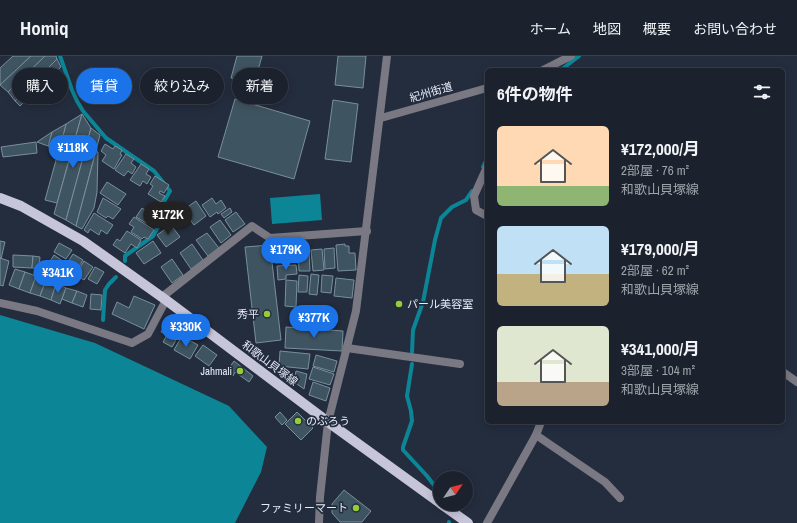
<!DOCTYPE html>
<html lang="ja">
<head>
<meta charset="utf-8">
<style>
	:root { --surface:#1b222e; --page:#242a36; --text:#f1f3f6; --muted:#a0a4aa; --line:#393f4a; --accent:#1a73e8 }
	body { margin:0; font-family:"Archivo Narrow","Noto Sans JP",sans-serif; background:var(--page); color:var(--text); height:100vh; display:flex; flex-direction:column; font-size:15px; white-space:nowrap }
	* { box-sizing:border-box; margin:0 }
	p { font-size:13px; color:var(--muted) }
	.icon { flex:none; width:22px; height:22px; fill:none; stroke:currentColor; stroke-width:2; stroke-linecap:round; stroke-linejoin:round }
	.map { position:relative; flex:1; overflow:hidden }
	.side { position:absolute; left:485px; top:12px; width:300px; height:356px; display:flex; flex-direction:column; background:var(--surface); border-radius:6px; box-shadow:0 2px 10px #0003,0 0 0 1px var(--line) }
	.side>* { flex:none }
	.top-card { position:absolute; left:12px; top:12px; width:380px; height:36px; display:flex; gap:8px }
	.needle { width:26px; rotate:55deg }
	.tools { position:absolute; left:433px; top:415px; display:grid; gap:8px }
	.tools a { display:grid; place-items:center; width:40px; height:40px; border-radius:50%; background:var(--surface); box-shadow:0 2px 10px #0003,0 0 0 1px var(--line); font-size:20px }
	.price { position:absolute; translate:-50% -34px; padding:0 9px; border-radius:14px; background:var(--accent); color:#fff; font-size:13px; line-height:26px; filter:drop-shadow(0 1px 2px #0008) }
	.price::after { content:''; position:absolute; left:50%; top:24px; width:12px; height:9px; margin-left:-6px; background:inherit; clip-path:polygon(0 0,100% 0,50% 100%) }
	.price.on { background:#222; color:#fff }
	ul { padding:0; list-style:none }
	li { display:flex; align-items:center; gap:12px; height:100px; padding:0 12px }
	li span { display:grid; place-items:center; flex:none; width:112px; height:80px; border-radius:6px; color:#555 }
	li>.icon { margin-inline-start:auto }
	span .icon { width:48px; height:48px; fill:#fffc; stroke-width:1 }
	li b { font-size:17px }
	h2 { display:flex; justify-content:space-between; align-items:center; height:48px; padding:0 12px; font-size:17px }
	.chip { padding:0 14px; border-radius:18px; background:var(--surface); box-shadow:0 2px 10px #0003,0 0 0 1px var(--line); font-size:14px; line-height:36px }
	.chip.on { background:var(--accent); color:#fff }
	header { display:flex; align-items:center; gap:24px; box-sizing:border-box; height:56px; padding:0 20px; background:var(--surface); border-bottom:1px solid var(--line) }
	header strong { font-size:19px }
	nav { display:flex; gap:22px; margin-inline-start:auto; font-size:14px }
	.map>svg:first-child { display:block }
</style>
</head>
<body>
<header>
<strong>Homiq</strong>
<nav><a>ホーム</a><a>地図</a><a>概要</a><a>お問い合わせ</a></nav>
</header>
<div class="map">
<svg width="797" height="467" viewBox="0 0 797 467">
	<rect width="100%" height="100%" fill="#242d3e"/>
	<g fill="#0c8696">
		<polygon points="320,138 322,164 272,168 270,142"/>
		<polygon points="0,259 95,287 229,350 267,391 261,416 235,467 0,467"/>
	</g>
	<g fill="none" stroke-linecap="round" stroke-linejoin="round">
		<g stroke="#0c8696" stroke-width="4">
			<polyline points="60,0 72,34 77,45 83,55 106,82 154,115 170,135 162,149 160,167 153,180 125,200 125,205"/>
			<polyline points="561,14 579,0"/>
			<polyline points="483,111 487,103"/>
			<polyline points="103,264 105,234 109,228 116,221"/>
			<polyline points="412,296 413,274 423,246 435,184 441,162 452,151 466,144 472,135"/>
			<polyline points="412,308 407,340 411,355 412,365 403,391 403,394 427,420 440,437"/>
			<polyline points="449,467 449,466"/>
		</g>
	</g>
	<g fill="#3f5461" stroke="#788f9d">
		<polygon points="13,0 31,0 0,29 0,12"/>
		<polygon points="31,0 45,0 8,36 0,29"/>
		<polygon points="45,0 56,0 57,3 15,45 8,36"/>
		<polygon points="237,0 262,0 254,28 231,22"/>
		<polygon points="338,0 366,0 363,32 335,29"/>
		<polygon points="57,3 61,11 20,50 15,45"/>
		<polygon points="235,43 310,65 294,123 218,101"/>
		<polygon points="333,44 358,48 351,106 325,103"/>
		<polygon points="82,58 57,147 45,144 66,68"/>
		<polygon points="82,58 91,72 66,164 54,158"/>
		<polygon points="66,68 58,100 48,90 52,76"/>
		<polygon points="91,72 100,79 76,170 66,164"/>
		<polygon points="52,76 48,90 37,86"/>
		<polygon points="36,86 37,97 3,101 1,91"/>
		<polygon points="105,88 113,93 115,90 122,94 120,98 122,99 114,113 102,105 106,99 101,95"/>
		<polygon points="96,95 98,96 97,136 94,152 82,173 76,170"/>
		<polygon points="126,98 134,103 131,107 136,111 132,118 128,115 124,120 115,114"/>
		<polygon points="141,108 149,113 146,118 151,121 147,128 143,125 140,130 130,124"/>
		<polygon points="155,120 169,129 164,137 160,135 159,137 165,140 161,146 148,138 153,130 150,128"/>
		<polygon points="107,126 126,138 118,149 100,137"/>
		<polygon points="103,142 121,153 113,163 108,160 106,162 97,156"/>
		<polygon points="212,142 216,148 221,144 226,152 218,158 217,156 210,161 202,149"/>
		<polygon points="196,145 206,160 194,169 183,154"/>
		<polygon points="142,152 148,156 150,152 161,159 153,171 136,161"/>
		<polygon points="230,152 232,156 224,162 221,158"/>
		<polygon points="236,156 245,168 233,176 225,164"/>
		<polygon points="94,157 113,169 107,178 101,174 99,179 90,173 88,177 84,174"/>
		<polygon points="134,161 154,174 148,183 144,181 142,183 131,176 134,171 129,168"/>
		<polygon points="220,164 231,179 221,187 210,171"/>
		<polygon points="171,169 180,181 166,191 157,179"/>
		<polygon points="127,175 141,184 137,192 131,188 125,197 113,189 117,183 120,185"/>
		<polygon points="207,177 219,192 208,200 196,184"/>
		<polygon points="0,185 5,186 1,203 0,202"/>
		<polygon points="153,185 161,197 144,208 136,197"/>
		<polygon points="59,187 72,194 66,203 54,196"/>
		<polygon points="192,188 203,204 191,213 180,197"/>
		<polygon points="345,188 345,190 349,190 349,197 355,197 356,214 338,215 336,189"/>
		<polygon points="270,189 281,284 256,287 245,191"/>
		<polygon points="287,189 288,207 275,207 274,190"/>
		<polygon points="334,192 335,212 325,213 324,193"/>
		<polygon points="322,193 324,214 313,215 311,194"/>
		<polygon points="298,195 309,195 310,215 299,215"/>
		<polygon points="73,198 83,204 72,222 62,215"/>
		<polygon points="13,199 33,200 32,212 13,211"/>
		<polygon points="54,199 64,206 58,216 47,210"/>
		<polygon points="33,200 40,201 39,212 32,212"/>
		<polygon points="0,202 9,205 3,230 0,229"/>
		<polygon points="172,203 183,219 172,227 161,211"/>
		<polygon points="84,205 93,211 84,224 76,219"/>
		<polygon points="296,209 297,218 286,219 286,223 278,224 277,210"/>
		<polygon points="95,211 104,216 97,228 88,223"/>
		<polygon points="15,213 25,216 19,233 9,229"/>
		<polygon points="25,216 36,220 30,237 19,233"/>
		<polygon points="311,218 319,219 317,239 309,238"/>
		<polygon points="299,219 308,220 307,236 298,236"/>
		<polygon points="322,219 333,220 331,237 321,236"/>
		<polygon points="36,220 46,224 40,240 30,237"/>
		<polygon points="336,222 354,224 352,242 334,240"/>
		<polygon points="46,224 56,228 51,244 40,240"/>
		<polygon points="286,224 297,225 296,251 285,250"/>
		<polygon points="56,228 66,232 60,248 51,244"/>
		<polygon points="66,232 77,235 72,247 62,243"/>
		<polygon points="77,235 87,239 83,251 72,247"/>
		<polygon points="91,238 102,239 101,254 90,253"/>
		<polygon points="134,240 155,249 144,273 112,258 117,246 129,252"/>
		<polygon points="166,267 181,275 172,291 163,286 167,279 161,276"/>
		<polygon points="286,271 343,275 342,295 285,292"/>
		<polygon points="182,280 198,289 190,303 174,294"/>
		<polygon points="203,289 217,299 209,310 195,300"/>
		<polygon points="280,295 310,298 308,313 279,310"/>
		<polygon points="316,299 337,305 334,316 313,310"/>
		<polygon points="234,305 253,320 249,326 235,316 233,320 227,315"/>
		<polygon points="313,311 334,318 330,329 309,323"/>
		<polygon points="296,315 307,318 304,333 294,326"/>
		<polygon points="313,326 330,332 326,345 309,339"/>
		<polygon points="280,356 287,364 282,369 275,361"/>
		<polygon points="297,356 313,372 301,384 285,368"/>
		<polygon points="344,434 371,455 362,466 340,466 332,457 332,448"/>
	</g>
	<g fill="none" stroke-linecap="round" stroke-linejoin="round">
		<g stroke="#7a7983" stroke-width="8">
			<polyline points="543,14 571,0"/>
			<polyline points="381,62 487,32"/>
			<polyline points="487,111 474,140 476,154 487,160"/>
			<polyline points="162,241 252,170 270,182 367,175"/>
			<polyline points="0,247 37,255 132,287 148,278 166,244"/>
			<polyline points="347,292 460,308"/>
			<polyline points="783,316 797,326"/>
			<polyline points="328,366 356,255 387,0"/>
			<polyline points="536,379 605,426 620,442"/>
			<polyline points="487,467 536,379 541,366"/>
		</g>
		<polyline stroke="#7a7983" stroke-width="8" points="319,467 320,441 328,366"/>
		<g stroke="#c7c5da" stroke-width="10">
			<polyline points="0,142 21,150 83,185 166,244 328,366 440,447"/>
			<polyline points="441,448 468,467"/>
		</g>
	</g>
	<g fill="#95cc3a" stroke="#242d3e" stroke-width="1.5">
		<circle cx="399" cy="248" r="4"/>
		<circle cx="267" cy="258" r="4"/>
		<circle cx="240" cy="315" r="4"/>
		<circle cx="298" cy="365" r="4"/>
		<circle cx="356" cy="452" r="4"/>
	</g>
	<g text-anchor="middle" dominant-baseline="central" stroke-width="3.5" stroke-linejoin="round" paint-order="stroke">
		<g font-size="11" fill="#e6ecf8" stroke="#242d3e">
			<text transform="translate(431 36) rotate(-16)">紀州街道</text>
			<text transform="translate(270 307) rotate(37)">和歌山貝塚線</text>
		</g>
		<g font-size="11" fill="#e6ecf8" stroke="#242d3e" text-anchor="end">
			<text x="407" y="248" text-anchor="start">パール美容室</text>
			<text x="259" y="258">秀平</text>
			<text x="232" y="315">Jahmali</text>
			<text x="306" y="365" text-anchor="start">のぶろう</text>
			<text x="348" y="452">ファミリーマート</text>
		</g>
	</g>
</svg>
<div class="tools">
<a><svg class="needle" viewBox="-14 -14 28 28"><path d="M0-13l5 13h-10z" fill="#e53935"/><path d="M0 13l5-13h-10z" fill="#a0a4aa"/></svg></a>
</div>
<b class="price" style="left:73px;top:113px">¥118K</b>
<b class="price on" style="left:168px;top:180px">¥172K</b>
<b class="price" style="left:286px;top:215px">¥179K</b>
<b class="price" style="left:58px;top:238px">¥341K</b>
<b class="price" style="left:314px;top:283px">¥377K</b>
<b class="price" style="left:186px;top:292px">¥330K</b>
<div class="top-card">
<a class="chip">購入</a>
<a class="chip on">賃貸</a>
<a class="chip">絞り込み</a>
<a class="chip">新着</a>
</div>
<section class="side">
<h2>6件の物件<svg class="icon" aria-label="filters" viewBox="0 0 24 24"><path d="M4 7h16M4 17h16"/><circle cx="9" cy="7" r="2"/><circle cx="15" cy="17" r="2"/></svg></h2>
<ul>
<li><span style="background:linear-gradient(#ffd9b3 75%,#8fb573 0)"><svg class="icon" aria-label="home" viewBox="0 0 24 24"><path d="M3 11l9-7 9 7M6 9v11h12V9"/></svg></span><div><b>¥172,000/月</b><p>2部屋 · 76 m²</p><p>和歌山貝塚線</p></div></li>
<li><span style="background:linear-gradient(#bfe0f5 60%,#c2b280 0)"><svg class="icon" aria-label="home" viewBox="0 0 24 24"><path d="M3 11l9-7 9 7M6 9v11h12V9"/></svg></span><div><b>¥179,000/月</b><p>2部屋 · 62 m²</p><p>和歌山貝塚線</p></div></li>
<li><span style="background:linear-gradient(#dfe7d0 70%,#b9a48a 0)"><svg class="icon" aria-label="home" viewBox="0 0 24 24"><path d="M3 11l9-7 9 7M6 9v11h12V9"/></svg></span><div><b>¥341,000/月</b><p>3部屋 · 104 m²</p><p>和歌山貝塚線</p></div></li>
</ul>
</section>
</div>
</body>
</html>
